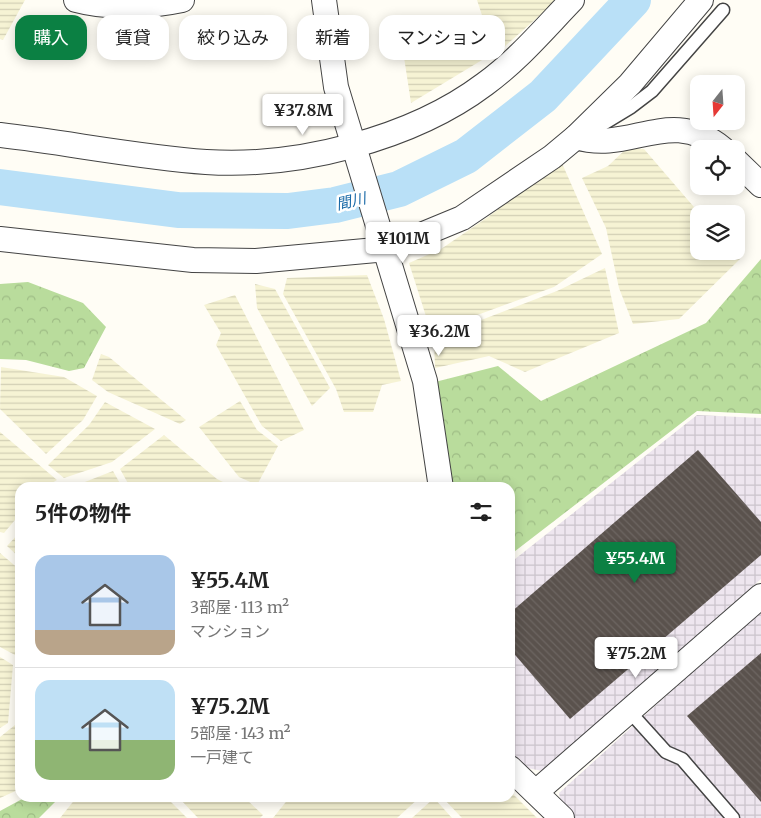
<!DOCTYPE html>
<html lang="ja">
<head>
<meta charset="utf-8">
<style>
	:root { --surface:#fff; --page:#f6f6f6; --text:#222; --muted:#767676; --line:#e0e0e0; --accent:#0b8043 }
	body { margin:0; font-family:Merriweather,"Noto Sans JP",serif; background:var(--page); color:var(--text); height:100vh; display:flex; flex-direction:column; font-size:19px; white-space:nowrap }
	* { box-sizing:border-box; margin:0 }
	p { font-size:16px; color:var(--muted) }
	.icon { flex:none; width:28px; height:28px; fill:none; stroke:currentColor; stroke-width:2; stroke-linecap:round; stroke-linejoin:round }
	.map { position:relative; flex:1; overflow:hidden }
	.panel { position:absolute; left:15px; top:482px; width:500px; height:320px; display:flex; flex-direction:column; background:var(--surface); border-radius:15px; box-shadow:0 2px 12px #0003 }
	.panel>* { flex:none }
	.banner { position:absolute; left:15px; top:15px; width:500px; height:45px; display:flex; gap:10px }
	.needle { width:32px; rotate:197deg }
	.fabs { position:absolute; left:690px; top:75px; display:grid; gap:10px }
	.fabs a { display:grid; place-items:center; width:55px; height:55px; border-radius:10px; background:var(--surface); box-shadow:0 2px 12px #0003; font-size:25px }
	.price { position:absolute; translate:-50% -42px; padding:0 11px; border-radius:5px; background:#fff; color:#222; font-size:16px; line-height:32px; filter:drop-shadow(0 1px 2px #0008) }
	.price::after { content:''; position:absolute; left:50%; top:30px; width:15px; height:11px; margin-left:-8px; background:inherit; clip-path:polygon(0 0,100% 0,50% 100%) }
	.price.on { background:var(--accent); color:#fff }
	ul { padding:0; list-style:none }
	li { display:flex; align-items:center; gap:15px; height:125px; padding:0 20px }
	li+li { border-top:1px solid var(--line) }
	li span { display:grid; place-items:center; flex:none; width:140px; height:100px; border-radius:15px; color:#555 }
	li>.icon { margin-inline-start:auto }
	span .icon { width:60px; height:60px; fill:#fffc; stroke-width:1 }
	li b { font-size:21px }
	h2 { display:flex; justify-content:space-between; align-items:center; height:60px; padding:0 20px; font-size:21px }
	.pill { padding:0 18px; border-radius:15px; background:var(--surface); box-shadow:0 2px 12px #0003; font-size:18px; line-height:45px }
	.pill.on { background:var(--accent); color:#fff }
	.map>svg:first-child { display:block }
</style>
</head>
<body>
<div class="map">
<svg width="761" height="818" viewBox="0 0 761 818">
	<defs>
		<pattern id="industrial-grid" width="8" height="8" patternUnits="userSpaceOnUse" patternTransform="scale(1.25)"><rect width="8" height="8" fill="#eee6ef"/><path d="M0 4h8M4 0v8" fill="none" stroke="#cbc4cc"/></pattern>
		<pattern id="farmland-rules" width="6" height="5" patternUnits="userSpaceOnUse" patternTransform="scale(1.25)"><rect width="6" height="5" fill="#f6f3d4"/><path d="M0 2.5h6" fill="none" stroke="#d2cfb5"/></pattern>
		<pattern id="forest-crowns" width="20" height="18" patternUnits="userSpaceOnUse" patternTransform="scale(1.25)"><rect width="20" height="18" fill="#b9dc9c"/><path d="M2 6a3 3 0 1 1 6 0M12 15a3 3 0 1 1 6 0" fill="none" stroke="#9ebc85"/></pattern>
		<pattern id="building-back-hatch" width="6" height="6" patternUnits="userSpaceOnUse" patternTransform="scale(1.25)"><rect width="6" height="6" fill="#5a524d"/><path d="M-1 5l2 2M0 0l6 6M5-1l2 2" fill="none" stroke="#6d6662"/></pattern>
	</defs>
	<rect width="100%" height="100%" fill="#fffdf5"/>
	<g fill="url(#industrial-grid)">
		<polygon points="697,415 761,418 761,579 542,771 518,766 510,758 510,563"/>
		<polygon points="761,610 761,818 571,818 562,808 559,793"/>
	</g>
	<g fill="url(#farmland-rules)">
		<polygon points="0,0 25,0 3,40 0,39"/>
		<polygon points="477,0 557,0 495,55"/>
		<polygon points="477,23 487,57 411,103 402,44"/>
		<polygon points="627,148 644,149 700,214 699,251 733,251 740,259 679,319 633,324 619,288 606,228 582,178 608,166"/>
		<polygon points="561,161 602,254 554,287 431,332 409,263 441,249 488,217"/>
		<polygon points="605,268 619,333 525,372 489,356 435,368 434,338 557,291"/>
		<polygon points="367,275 384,319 401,381 382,385 373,412 344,412 336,389 283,294 287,278"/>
		<polygon points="255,284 275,289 330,388 312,406 257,308"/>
		<polygon points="235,295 304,430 281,441 262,426 216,345 221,333 204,305"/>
		<polygon points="101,354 109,357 186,420 180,424 108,392 92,380"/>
		<polygon points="1,367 64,377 97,396 83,420 46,454 0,409"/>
		<polygon points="240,401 257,430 278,446 257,485 239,477 199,427"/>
		<polygon points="105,402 155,429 112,462 64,478 48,465 89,425"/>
		<polygon points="0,432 57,480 45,487 20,488 20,514 4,533 0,532"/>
		<polygon points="164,435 217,479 233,487 130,487 120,469"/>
		<polygon points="113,471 122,487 72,487"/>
		<polygon points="20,532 20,558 7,546"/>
		<polygon points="0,553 20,570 20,649 15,655 0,647"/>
		<polygon points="0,657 13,665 8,723 0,728"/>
		<polygon points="20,669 20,789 0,798 0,737 15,725"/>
		<polygon points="510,791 537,818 462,818 443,798 510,798"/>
		<polygon points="76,798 167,798 187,818 60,818"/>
		<polygon points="179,798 245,798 263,815 260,818 198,818"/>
		<polygon points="289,798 419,798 397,818 273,818"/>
		<polygon points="434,798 452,818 412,818"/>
	</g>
	<g fill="url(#forest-crowns)">
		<polygon points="761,259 761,414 697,411 510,555 510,488 448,487 435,382 498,366 541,401 706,323"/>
		<polygon points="28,282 83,303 106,327 84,368 69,371 26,360 0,359 0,284"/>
		<polygon points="24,798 59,798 39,818 0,818 0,811"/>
	</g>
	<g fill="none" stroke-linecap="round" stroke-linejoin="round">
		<polyline stroke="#b9e0f7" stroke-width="36" points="0,187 178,210 288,211 335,205 399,189 466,156 543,96 633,0"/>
	</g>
	<g fill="url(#building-back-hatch)">
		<polygon points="698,450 761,522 761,555 570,719 510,649 510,613"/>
		<polygon points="761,653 761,802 687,716"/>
	</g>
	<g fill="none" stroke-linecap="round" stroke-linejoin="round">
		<g stroke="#444" stroke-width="15">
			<g id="service">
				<polyline points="598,127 631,107 652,91 723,10"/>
				<polyline points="629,711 666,752 682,759 733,818"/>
			</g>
		</g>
		<g stroke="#444" stroke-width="26">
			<g id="minor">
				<path d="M 76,0 C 109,9 149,7 182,0"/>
				<polyline points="324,0 336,87 425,381 441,488"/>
				<path d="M 0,135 C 69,143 137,157 206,162 C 297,168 412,139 485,84 C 518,60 544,29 572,0"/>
				<path d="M 576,137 C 631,154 669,105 723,149"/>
				<polyline points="736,161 761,185"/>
				<polyline points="0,239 193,260 256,261 387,249 462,218 552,157 576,137 630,84 701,0"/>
				<polyline points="510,768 562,818"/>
				<polyline points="536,792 761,596"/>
			</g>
		</g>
		<use href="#service" stroke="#fff" stroke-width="12"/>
		<use href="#minor" stroke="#fff" stroke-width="24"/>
	</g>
	<g text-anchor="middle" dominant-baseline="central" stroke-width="5" stroke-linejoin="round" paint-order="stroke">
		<g font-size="15" font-style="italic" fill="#1768a6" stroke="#fff">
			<text transform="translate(351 201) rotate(-13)">間川</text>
		</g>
	</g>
</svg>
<div class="fabs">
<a><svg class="needle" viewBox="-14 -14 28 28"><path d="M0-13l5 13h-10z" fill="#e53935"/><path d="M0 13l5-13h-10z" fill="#767676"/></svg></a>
<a><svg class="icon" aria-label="locate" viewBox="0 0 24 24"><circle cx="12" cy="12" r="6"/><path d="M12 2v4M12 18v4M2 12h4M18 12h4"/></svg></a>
<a><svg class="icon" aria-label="layers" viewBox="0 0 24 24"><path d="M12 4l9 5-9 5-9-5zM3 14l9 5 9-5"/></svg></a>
</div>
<b class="price" style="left:303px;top:136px">¥37.8M</b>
<b class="price" style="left:403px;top:264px">¥101M</b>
<b class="price" style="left:439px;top:357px">¥36.2M</b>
<b class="price on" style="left:635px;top:584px">¥55.4M</b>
<b class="price" style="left:636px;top:679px">¥75.2M</b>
<div class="banner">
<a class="pill on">購入</a>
<a class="pill">賃貸</a>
<a class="pill">絞り込み</a>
<a class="pill">新着</a>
<a class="pill">マンション</a>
</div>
<section class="panel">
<h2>5件の物件<svg class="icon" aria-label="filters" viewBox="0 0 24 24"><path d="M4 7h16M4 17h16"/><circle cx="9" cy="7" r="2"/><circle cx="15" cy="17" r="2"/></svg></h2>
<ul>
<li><span style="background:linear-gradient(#a9c7e8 75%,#b9a48a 0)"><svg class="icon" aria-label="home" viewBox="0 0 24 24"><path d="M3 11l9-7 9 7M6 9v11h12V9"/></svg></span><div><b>¥55.4M</b><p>3部屋 · 113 m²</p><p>マンション</p></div></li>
<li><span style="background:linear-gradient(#bfe0f5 60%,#8fb573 0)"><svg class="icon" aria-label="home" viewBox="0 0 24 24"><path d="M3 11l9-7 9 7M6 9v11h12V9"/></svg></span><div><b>¥75.2M</b><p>5部屋 · 143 m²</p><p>一戸建て</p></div></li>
</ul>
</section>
</div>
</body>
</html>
